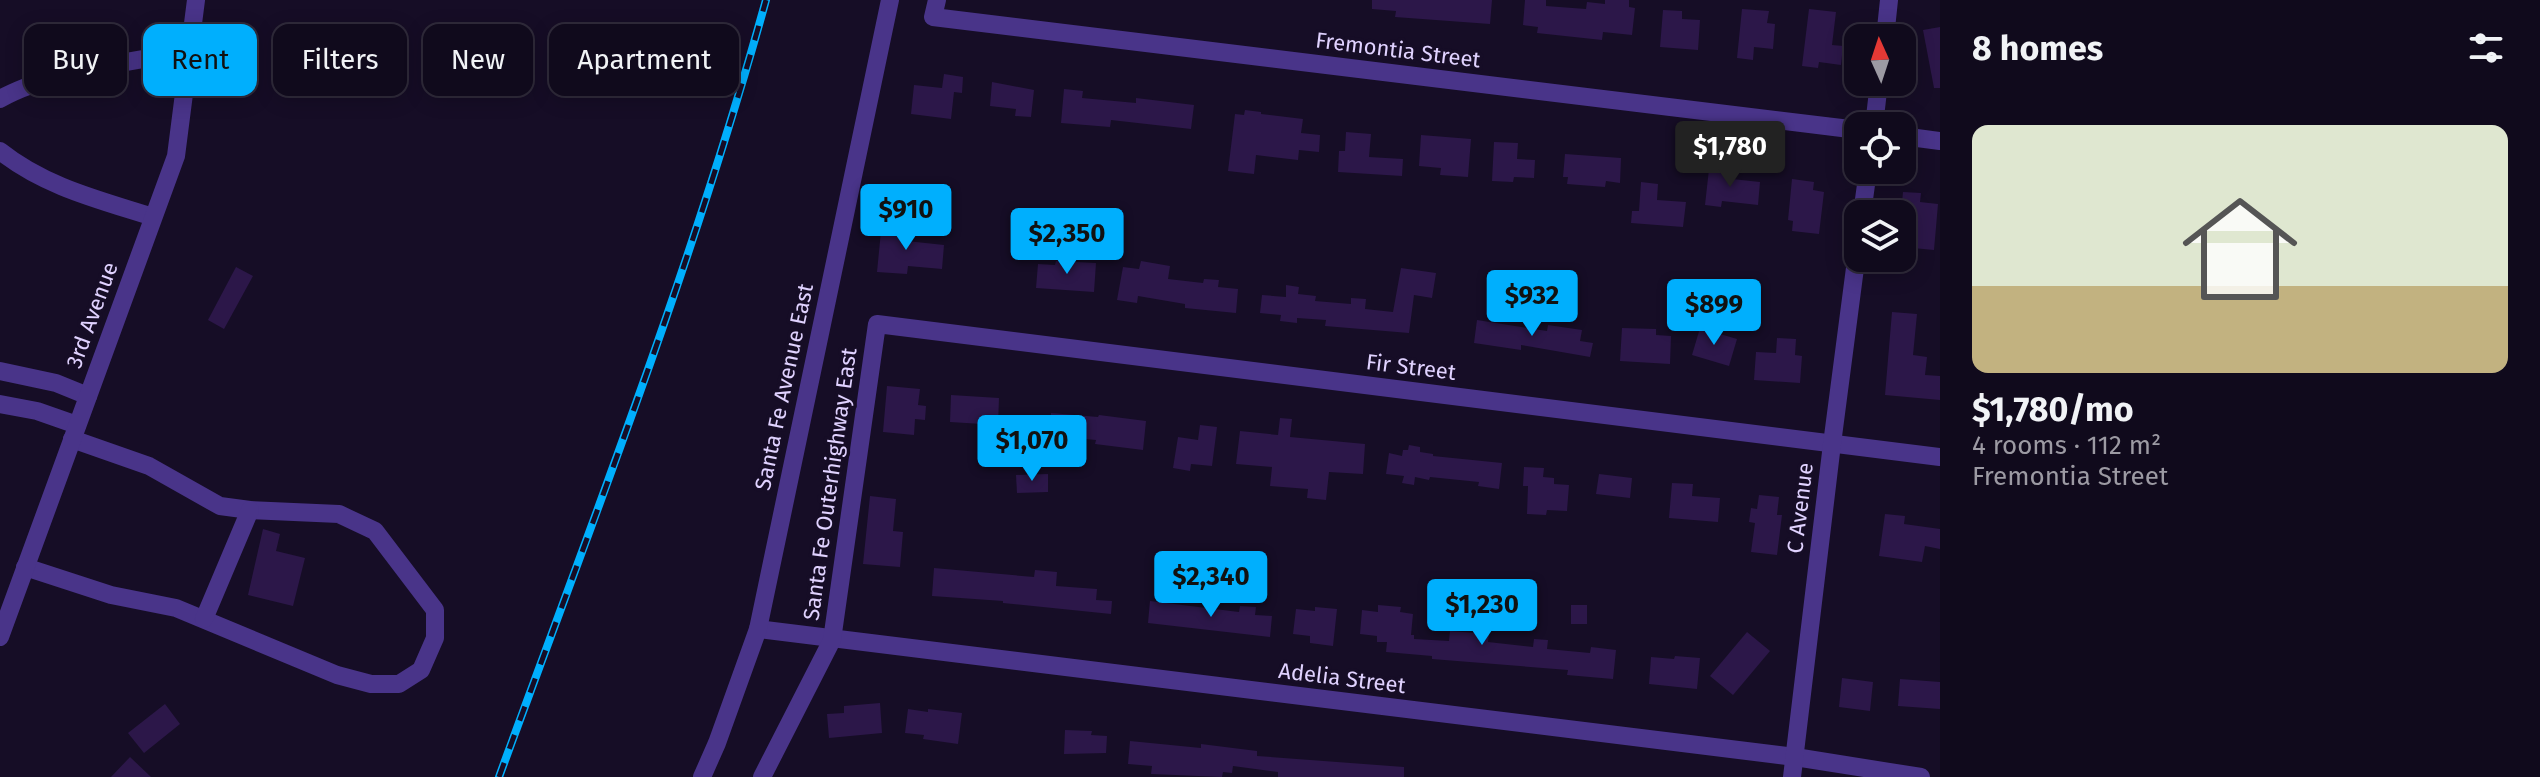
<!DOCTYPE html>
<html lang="en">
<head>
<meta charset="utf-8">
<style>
	:root { --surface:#100a1c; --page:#1e1829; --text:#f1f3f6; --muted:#9c9aa3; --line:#302b3b; --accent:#00affd }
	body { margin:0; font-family:"Fira Sans",sans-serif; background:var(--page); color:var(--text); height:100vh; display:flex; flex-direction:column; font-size:30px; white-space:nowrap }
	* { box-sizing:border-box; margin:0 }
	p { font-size:26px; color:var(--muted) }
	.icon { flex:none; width:44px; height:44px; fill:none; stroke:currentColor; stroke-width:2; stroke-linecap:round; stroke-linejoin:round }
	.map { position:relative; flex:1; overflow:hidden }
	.panel { display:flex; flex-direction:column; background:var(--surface); width:600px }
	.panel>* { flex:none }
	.hud { position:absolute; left:24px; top:24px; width:760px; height:72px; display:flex; gap:16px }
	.needle { width:52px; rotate:357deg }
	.fabs { position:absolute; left:1844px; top:24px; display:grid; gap:16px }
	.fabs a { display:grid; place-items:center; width:72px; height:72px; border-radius:16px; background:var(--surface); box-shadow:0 4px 20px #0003,0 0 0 2px var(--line); font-size:40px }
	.price { position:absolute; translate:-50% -68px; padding:0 18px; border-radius:8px; background:var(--accent); color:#111; font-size:26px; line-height:52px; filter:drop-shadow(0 2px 4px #0008) }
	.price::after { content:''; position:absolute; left:50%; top:48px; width:24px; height:18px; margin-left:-12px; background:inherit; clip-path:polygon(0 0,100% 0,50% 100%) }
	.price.selected { background:#222; color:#fff }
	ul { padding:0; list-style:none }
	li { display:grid; align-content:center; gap:16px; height:424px; padding:0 32px }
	li span { display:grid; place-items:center; height:248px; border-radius:16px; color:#555 }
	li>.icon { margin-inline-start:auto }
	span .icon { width:144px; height:144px; fill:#fffc; stroke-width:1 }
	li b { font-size:34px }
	h2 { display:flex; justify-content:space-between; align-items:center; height:96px; padding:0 32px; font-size:34px }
	.tag { padding:0 28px; border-radius:16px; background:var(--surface); box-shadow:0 4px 20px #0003,0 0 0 2px var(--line); font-size:28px; line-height:72px }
	.tag.selected { background:var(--accent); color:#111 }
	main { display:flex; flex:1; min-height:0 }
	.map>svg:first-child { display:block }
</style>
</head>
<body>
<main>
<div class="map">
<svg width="1940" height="777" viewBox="0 0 1940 777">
	<rect width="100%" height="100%" fill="#160d26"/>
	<g fill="#2c1749">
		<polygon points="1372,0 1492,0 1490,24 1395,17 1396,11 1372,9"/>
		<polygon points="1525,0 1546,0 1546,6 1586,9 1587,2 1605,4 1605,0 1629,0 1629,7 1635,8 1632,35 1603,32 1602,40 1537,33 1538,27 1523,25"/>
		<polygon points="1742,9 1769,11 1767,23 1775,24 1773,49 1754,47 1753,60 1737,58"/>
		<polygon points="1809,9 1836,12 1832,45 1843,46 1841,65 1819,62 1818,68 1802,66"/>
		<polygon points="1663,10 1682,11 1682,19 1700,20 1698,50 1660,47"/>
		<polygon points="1940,27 1940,88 1934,88 1923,30"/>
		<polygon points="944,74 963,77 962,93 954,92 951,119 911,114 914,85 942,88"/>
		<polygon points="992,82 1034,90 1031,117 1015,116 1016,109 990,106"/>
		<polygon points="1064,89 1083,91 1082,98 1136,103 1136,98 1194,105 1191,129 1111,120 1110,127 1061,123"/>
		<polygon points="1245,110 1261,112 1261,114 1303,119 1301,133 1320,135 1319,152 1299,150 1298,160 1256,155 1254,174 1228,171 1235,114 1244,115"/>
		<polygon points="1346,132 1371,134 1369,157 1403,159 1402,176 1338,172 1339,151 1345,151"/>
		<polygon points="1421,135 1471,139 1468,177 1440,175 1441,168 1419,166"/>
		<polygon points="1494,142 1518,143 1517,159 1535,160 1534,178 1514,177 1513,182 1492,181"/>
		<polygon points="1565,154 1621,158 1620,183 1606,181 1605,187 1567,184 1568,177 1563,177"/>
		<polygon points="1709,169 1733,171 1732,179 1760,182 1758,205 1722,201 1721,207 1705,205"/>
		<polygon points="1792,179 1814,182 1813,190 1824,192 1819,234 1792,231 1793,221 1788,220"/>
		<polygon points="1641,182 1658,184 1657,200 1686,202 1683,227 1631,223 1632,211 1639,211"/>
		<polygon points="1903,192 1921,193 1920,202 1938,204 1934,250 1902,247 1901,214"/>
		<polygon points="882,221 897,222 896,233 907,234 907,241 944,245 942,269 908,266 907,274 877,272"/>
		<polygon points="1056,261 1096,263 1094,292 1036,288 1038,264 1055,265"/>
		<polygon points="1141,261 1170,266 1168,279 1203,283 1204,279 1219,280 1218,287 1238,289 1236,313 1185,308 1185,304 1138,296 1137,303 1117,300 1123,267 1139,269"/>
		<polygon points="236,267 253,276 224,329 208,320"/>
		<polygon points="1401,268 1436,273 1432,298 1414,295 1409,333 1325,326 1326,320 1297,318 1297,323 1280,321 1281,315 1260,313 1262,295 1286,297 1286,285 1299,287 1298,294 1316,296 1315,301 1351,304 1351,298 1366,299 1365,309 1393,312"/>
		<polygon points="1687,296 1706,297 1706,317 1686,316"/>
		<polygon points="1892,312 1917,314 1913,355 1927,357 1925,375 1940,376 1940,400 1885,395"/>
		<polygon points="1477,320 1547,331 1548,325 1582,330 1580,341 1593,343 1590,357 1521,345 1521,350 1474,343"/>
		<polygon points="1622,328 1656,329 1656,335 1671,336 1670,364 1620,361"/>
		<polygon points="1700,328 1737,339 1729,366 1692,355"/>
		<polygon points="1777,338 1796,339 1795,355 1802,356 1800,383 1754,380 1756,352 1776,353"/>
		<polygon points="887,386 920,389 918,405 926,406 925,420 915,419 914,435 883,432"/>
		<polygon points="951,395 999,398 998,425 950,422"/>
		<polygon points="1051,413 1098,417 1099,415 1146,421 1143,450 1095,444 1096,440 1042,435 1042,443 1024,441 1027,415 1051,417"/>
		<polygon points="1280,418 1292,419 1290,437 1365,444 1363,474 1329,472 1326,500 1307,498 1308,489 1270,486 1272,467 1236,464 1240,431 1278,435"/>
		<polygon points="1200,425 1217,427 1212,466 1191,464 1190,471 1173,468 1178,437 1198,440"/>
		<polygon points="1409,445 1420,447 1420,452 1433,454 1433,456 1502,463 1499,489 1478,486 1479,482 1430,477 1429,480 1415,477 1414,485 1402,483 1404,476 1386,474 1389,453 1402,456 1403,450 1408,450"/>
		<polygon points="1524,467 1544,468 1543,477 1554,478 1554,484 1569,485 1567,511 1547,510 1546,515 1527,514 1528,486 1523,486"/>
		<polygon points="1048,474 1048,492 1017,493 1016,475"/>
		<polygon points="1599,474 1632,478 1630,498 1596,494"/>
		<polygon points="1672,483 1693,484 1692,496 1720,498 1718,522 1669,518"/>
		<polygon points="1759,495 1779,497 1777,515 1782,515 1777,555 1751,552 1755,523 1749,522 1751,508 1757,509"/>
		<polygon points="870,496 896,499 893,531 903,532 900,567 863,564"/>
		<polygon points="1885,514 1905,516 1904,524 1940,529 1940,549 1925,546 1922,562 1879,556"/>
		<polygon points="263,529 280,534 276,551 305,558 293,606 248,595"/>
		<polygon points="934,568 1034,577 1035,570 1057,572 1056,586 1097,589 1096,600 1112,601 1111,614 1003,603 1003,601 932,596"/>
		<polygon points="1150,601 1239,612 1240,606 1256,607 1255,615 1272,616 1270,637 1148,623"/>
		<polygon points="1378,605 1401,607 1400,612 1413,614 1411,635 1414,635 1414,639 1449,641 1450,631 1489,634 1488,642 1533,647 1534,639 1548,640 1547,649 1558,650 1590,653 1591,647 1616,650 1613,679 1567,675 1568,670 1432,659 1432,656 1386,652 1387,642 1377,642 1377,636 1360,634 1362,610 1378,612"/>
		<rect x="1571" y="605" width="16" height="19"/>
		<polygon points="1315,607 1337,609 1333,646 1310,643 1310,636 1293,634 1296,609 1315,611"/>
		<polygon points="1747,632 1770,651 1733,695 1710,676"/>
		<polygon points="1675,656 1700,658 1697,689 1649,684 1651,657 1674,659"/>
		<polygon points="1842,678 1873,682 1870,711 1839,707"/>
		<polygon points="1900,679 1940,682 1940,709 1898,706"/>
		<polygon points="880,703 882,733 829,738 827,714 844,713 844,706"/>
		<polygon points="165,704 180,724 144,753 128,733"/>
		<polygon points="908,709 928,712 928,709 962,713 958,744 923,739 924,735 905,733"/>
		<polygon points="1065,730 1092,731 1091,735 1107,736 1106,753 1064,754"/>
		<polygon points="1130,741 1201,748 1201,744 1257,751 1257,756 1404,767 1404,777 1278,777 1278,772 1233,766 1232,773 1223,772 1222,777 1151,774 1152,766 1128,764"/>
		<polygon points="130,757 151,777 111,777"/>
	</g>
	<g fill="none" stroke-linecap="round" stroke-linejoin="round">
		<g stroke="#493489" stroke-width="18">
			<polyline points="937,0 933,17 1858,130"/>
			<polyline points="1885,38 1889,0"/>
			<path d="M 0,99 C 48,72 124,63 178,53 L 189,53"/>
			<polyline points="1874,126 1879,82"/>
			<polyline points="1902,136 1940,141"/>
			<path d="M 0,151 C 45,187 100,200 153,217"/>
			<polyline points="1862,214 1868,170"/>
			<polyline points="0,371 56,383 88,396"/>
			<polyline points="0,404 37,411 77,425"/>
			<polyline points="25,567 111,595 176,608 337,675 371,684 399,684 421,670 435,638 435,610 375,531 339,514 250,510 220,506 149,466 72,439"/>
			<polyline points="204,619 250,510"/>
			<polyline points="758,629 1795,757 1921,777"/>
			<polyline points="0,637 176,156 196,0"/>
			<polyline points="702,777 717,743 758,629 890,0"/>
			<polyline points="762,777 832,640 877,324 1940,457"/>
			<polyline points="1792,777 1832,444 1858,245"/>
		</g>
		<g stroke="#00affd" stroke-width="8">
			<path id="rail" d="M 499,777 C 593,520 693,264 766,0"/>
		</g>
		<use href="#rail" stroke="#160d26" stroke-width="5" stroke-dasharray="15" stroke-linecap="butt"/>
	</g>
	<g text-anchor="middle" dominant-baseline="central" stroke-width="7" stroke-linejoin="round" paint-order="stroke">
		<g font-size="22" fill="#e0d2ff" stroke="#160d26">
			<text transform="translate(1398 50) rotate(7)">Fremontia Street</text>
			<text transform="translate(92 315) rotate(-70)">3rd Avenue</text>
			<text transform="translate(1411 367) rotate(7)">Fir Street</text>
			<text transform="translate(784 387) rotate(-78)">Santa Fe Avenue East</text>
			<text transform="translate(830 484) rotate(-82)">Santa Fe Outerhighway East</text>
			<text transform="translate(1800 508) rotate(-83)">C Avenue</text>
			<text transform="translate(1342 678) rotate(7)">Adelia Street</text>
		</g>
	</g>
</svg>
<div class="fabs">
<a><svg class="needle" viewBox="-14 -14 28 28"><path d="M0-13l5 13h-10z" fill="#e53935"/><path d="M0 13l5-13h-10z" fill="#9c9aa3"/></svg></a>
<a><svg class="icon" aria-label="locate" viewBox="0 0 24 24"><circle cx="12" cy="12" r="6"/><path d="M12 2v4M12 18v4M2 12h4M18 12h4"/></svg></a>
<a><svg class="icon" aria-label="layers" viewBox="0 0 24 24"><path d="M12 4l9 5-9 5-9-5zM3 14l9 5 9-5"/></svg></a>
</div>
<b class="price selected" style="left:1730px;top:189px">$1,780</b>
<b class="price" style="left:906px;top:252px">$910</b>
<b class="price" style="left:1067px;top:276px">$2,350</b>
<b class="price" style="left:1532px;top:338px">$932</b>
<b class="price" style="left:1714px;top:347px">$899</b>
<b class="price" style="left:1032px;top:483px">$1,070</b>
<b class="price" style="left:1211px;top:619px">$2,340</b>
<b class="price" style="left:1482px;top:647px">$1,230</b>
<div class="hud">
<a class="tag">Buy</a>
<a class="tag selected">Rent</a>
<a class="tag">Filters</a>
<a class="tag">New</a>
<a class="tag">Apartment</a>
</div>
</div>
<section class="panel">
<h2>8 homes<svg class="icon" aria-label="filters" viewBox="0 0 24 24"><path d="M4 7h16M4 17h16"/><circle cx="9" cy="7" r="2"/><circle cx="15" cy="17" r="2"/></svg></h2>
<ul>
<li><span style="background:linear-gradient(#dfe7d0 65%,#c2b280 0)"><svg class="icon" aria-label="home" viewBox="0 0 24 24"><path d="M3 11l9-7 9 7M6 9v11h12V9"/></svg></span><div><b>$1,780/mo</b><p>4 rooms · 112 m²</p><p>Fremontia Street</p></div></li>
</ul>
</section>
</main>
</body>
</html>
